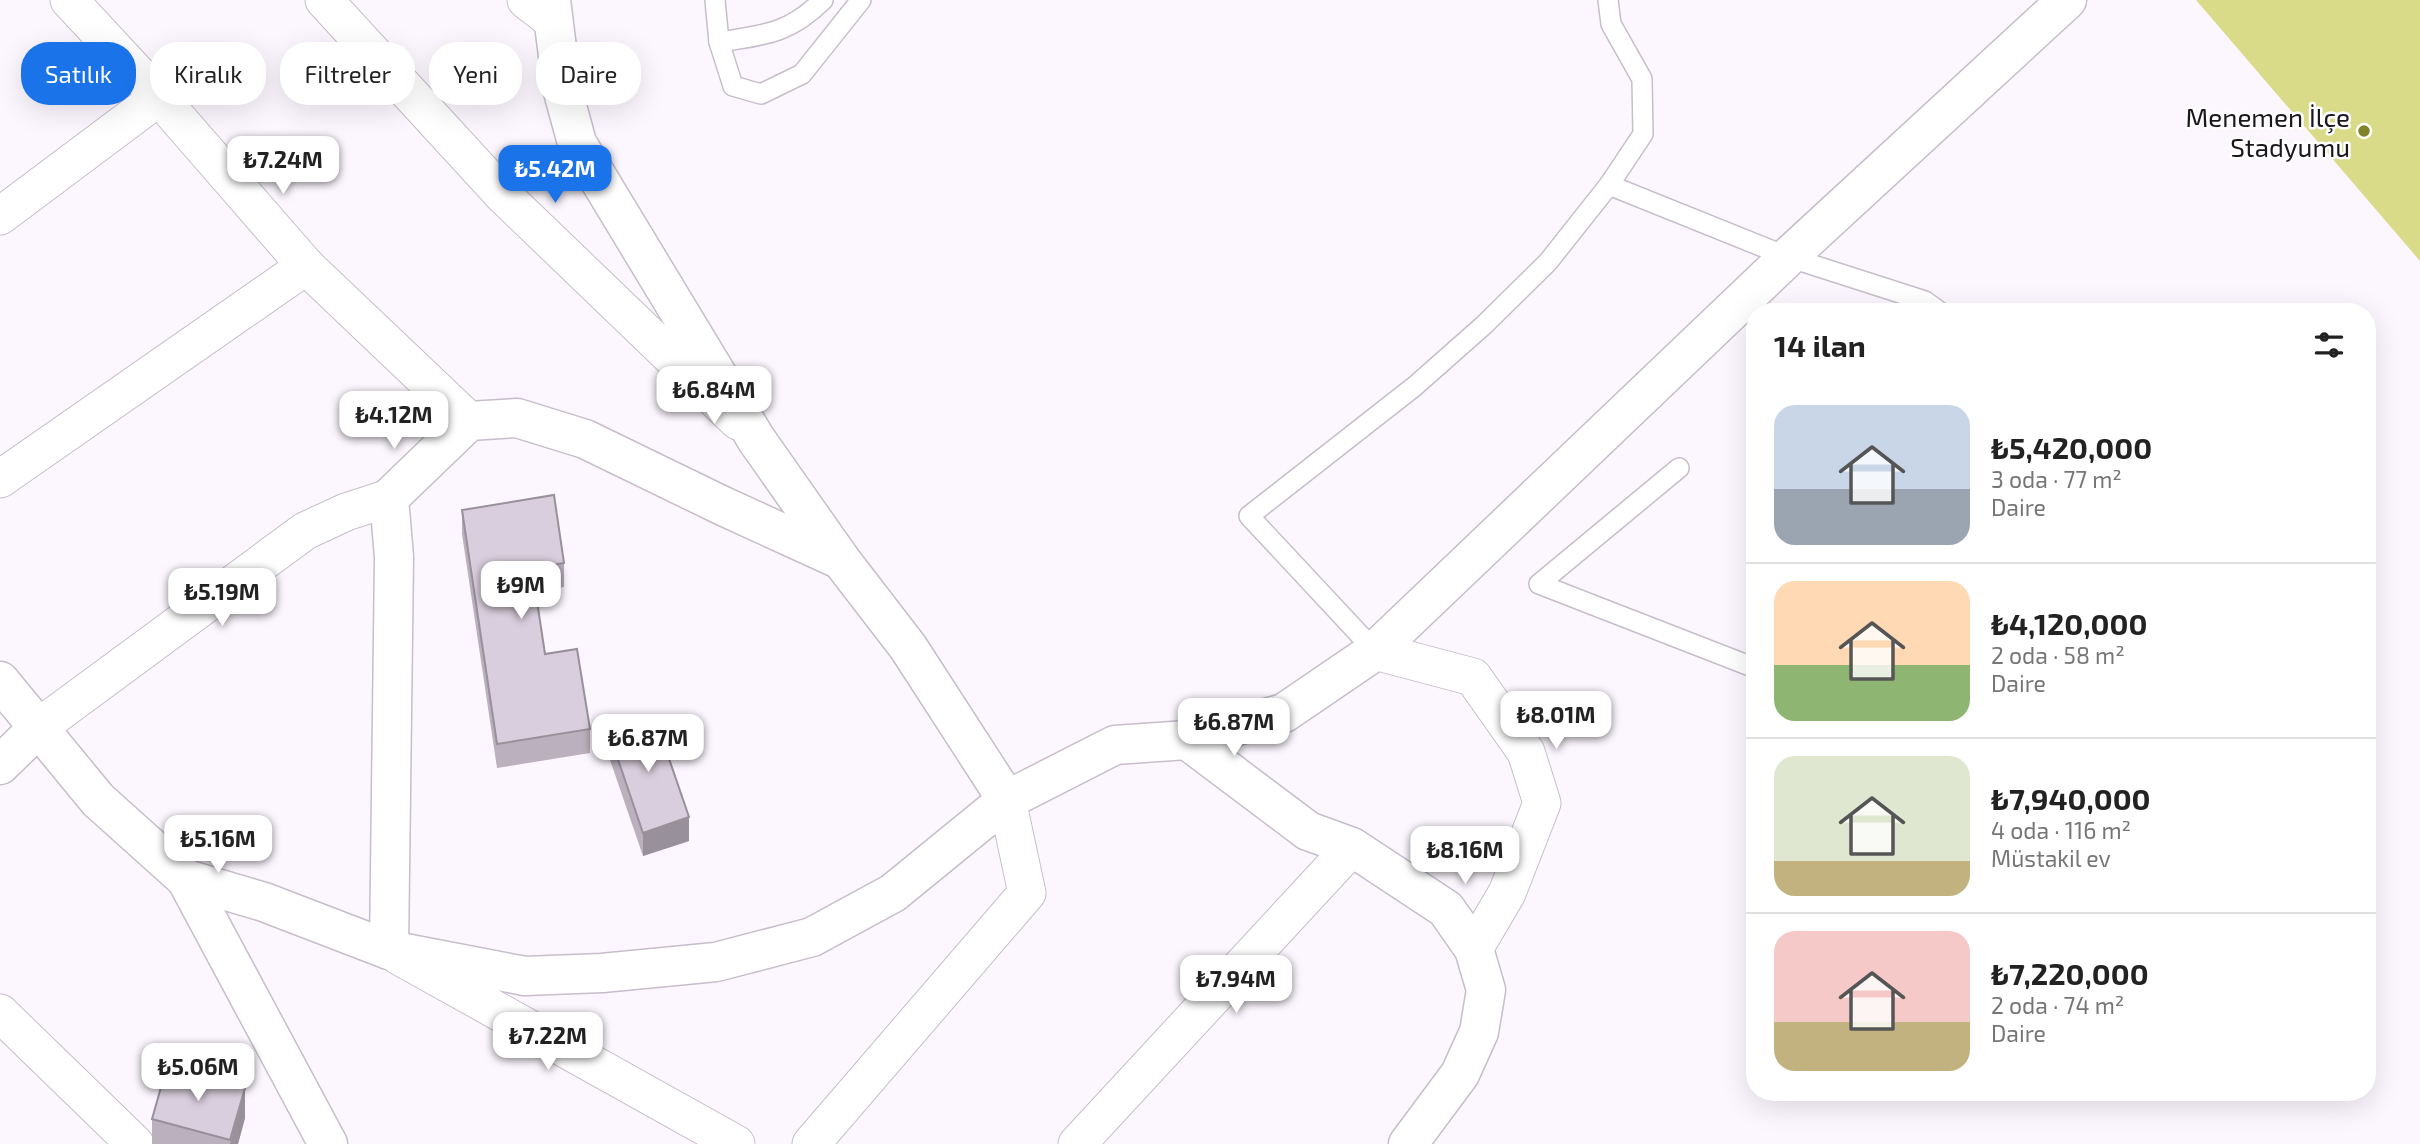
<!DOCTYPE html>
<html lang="tr">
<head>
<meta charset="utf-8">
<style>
	:root { --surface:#fff; --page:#f6f6f6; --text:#222; --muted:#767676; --line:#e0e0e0; --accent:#1a73e8 }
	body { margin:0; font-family:"Exo 2",sans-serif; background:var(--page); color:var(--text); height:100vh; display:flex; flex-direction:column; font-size:26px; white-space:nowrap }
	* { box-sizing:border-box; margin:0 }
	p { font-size:23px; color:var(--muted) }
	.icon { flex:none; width:38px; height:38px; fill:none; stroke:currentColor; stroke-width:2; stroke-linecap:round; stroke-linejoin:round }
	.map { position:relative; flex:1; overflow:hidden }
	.details { position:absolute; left:1746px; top:303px; width:630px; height:798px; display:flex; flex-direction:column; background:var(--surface); border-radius:28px; box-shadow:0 7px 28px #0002 }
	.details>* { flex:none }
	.guide { position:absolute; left:21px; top:42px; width:665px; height:63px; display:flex; gap:14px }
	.price { position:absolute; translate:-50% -60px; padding:0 16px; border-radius:14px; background:#fff; color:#222; font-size:23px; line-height:46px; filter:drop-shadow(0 2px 4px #0008) }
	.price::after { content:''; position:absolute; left:50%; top:42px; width:21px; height:16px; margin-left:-10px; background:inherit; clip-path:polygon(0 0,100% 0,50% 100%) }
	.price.current { background:var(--accent); color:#fff }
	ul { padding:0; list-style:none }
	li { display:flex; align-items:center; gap:21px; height:175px; padding:0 28px }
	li+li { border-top:2px solid var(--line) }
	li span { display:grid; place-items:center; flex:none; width:196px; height:140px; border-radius:21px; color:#555 }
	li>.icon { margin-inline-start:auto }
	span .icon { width:84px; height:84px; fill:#fffc; stroke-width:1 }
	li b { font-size:30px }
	h2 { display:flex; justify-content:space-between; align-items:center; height:84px; padding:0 28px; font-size:30px }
	.chip { padding:0 24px; border-radius:28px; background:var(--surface); box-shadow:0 7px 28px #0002; font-size:24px; line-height:63px }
	.chip.current { background:var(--accent); color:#fff }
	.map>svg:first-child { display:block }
</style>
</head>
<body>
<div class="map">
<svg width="2420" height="1144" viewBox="0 0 2420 1144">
	<rect width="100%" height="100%" fill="#fcf7fe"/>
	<polygon fill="#dadb89" points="2196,0 2420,0 2420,261"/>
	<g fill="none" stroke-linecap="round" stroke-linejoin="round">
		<g stroke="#c7bdcb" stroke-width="22">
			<g id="service">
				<polyline points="715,0 719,42 733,86 761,94 802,74 861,0"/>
				<path d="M 719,42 C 764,35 789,34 823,0"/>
				<polyline points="1609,185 1788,257 1925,301 1940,312"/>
				<polyline points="1679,468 1539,584 1755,668"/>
				<polyline points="1375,651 1249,516 1415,386 1484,325 1548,262 1609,185 1643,134 1642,79 1611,24 1608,0"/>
			</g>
		</g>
		<g stroke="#c7bdcb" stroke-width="39">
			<g id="minor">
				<polyline points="69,0 159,97 306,266 469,421"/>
				<polyline points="324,0 503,195 738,421"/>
				<polyline points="526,0 552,20"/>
				<polyline points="0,216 159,97"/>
				<polyline points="0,479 306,266"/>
				<polyline points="1375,651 1473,677 1526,752 1542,803 1507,893 1474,949"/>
				<polyline points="39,727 305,531 346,512 389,498"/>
				<polyline points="399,956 736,1144"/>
				<polyline points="0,1013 135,1144"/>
				<polyline points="811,1144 1027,893 1007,800"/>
				<polyline points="1077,1144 1352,847"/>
			</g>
		</g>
		<g stroke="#c7bdcb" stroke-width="41">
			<g id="tertiary">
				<polyline points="551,0 562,88 577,143 756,439 841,560 908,647 1007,800"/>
				<polyline points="0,681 98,800 186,879 328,1144"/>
				<polyline points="1187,740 1308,831 1352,847 1446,909 1474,949 1486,990 1479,1032 1460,1074 1408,1144"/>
				<polyline points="0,765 39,727"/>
				<polyline points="186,879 264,902 389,950 525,976 602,973 716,962 812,937 893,893 1007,800 1115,745 1187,740 1284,713 1375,651 1788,257 2067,0"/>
				<polyline points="389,950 394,557 389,498 469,421 517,418 585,439 723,506 841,560"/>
			</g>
		</g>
		<use href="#service" stroke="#fff" stroke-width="19"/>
		<use href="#minor" stroke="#fff" stroke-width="37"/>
		<use href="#tertiary" stroke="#fff" stroke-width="38"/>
	</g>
	<g fill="#bbb1be">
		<polygon points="462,510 564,563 564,587 535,591 545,654 590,729 590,753 497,768 462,534"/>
		<polygon points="608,730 689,841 643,856 608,754"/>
		<polygon points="245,1118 238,1144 152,1144 152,1119"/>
	</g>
	<g fill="#98909b">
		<polygon points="689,817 689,841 643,856 643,833"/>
		<polygon points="245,1088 245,1118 238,1144 230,1144"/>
	</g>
	<g fill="#d9cedd" stroke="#98909b" stroke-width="2">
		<polygon points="554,495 564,563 532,568 545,654 577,649 590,729 497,744 462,510"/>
		<polygon points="654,715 689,817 643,833 608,730"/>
		<polygon points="167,1066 245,1088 230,1140 152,1119"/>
	</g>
	<circle fill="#82822b" stroke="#fff" stroke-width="2.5" cx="2364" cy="131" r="7"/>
	<g text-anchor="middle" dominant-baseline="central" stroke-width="5" stroke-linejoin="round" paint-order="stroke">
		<g font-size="26" fill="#1b171c" stroke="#fff" text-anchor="end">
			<text x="2350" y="116">Menemen İlçe<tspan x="2350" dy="30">Stadyumu</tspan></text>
		</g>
	</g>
</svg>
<b class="price" style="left:283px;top:196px">₺7.24M</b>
<b class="price current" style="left:555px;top:205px">₺5.42M</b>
<b class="price" style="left:714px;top:426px">₺6.84M</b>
<b class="price" style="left:394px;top:451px">₺4.12M</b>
<b class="price" style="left:521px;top:621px">₺9M</b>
<b class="price" style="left:222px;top:628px">₺5.19M</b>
<b class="price" style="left:1556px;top:751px">₺8.01M</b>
<b class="price" style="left:1234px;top:758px">₺6.87M</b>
<b class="price" style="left:648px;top:774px">₺6.87M</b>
<b class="price" style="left:218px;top:875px">₺5.16M</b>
<b class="price" style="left:1465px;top:886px">₺8.16M</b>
<b class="price" style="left:1236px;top:1015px">₺7.94M</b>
<b class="price" style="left:548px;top:1072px">₺7.22M</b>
<b class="price" style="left:198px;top:1103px">₺5.06M</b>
<div class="guide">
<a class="chip current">Satılık</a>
<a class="chip">Kiralık</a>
<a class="chip">Filtreler</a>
<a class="chip">Yeni</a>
<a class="chip">Daire</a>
</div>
<section class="details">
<h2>14 ilan<svg class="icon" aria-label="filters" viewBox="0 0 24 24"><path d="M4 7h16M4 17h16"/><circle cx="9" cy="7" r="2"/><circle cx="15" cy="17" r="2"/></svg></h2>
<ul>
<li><span style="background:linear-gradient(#c9d6e8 60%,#9aa5b1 0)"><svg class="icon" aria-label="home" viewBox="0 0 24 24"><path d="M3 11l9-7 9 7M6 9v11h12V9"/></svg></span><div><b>₺5,420,000</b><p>3 oda · 77 m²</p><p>Daire</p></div></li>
<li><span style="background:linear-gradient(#ffd9b3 60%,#8fb573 0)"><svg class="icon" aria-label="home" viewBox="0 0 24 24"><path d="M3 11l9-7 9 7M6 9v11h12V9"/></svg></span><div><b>₺4,120,000</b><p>2 oda · 58 m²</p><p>Daire</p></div></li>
<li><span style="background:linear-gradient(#dfe7d0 75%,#c2b280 0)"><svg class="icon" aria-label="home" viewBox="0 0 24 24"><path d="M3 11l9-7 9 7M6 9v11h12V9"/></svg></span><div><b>₺7,940,000</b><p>4 oda · 116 m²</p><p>Müstakil ev</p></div></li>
<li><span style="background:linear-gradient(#f6c9c9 65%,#c2b280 0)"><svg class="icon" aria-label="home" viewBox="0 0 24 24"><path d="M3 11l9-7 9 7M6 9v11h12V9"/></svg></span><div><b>₺7,220,000</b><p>2 oda · 74 m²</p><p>Daire</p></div></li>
</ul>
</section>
</div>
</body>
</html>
